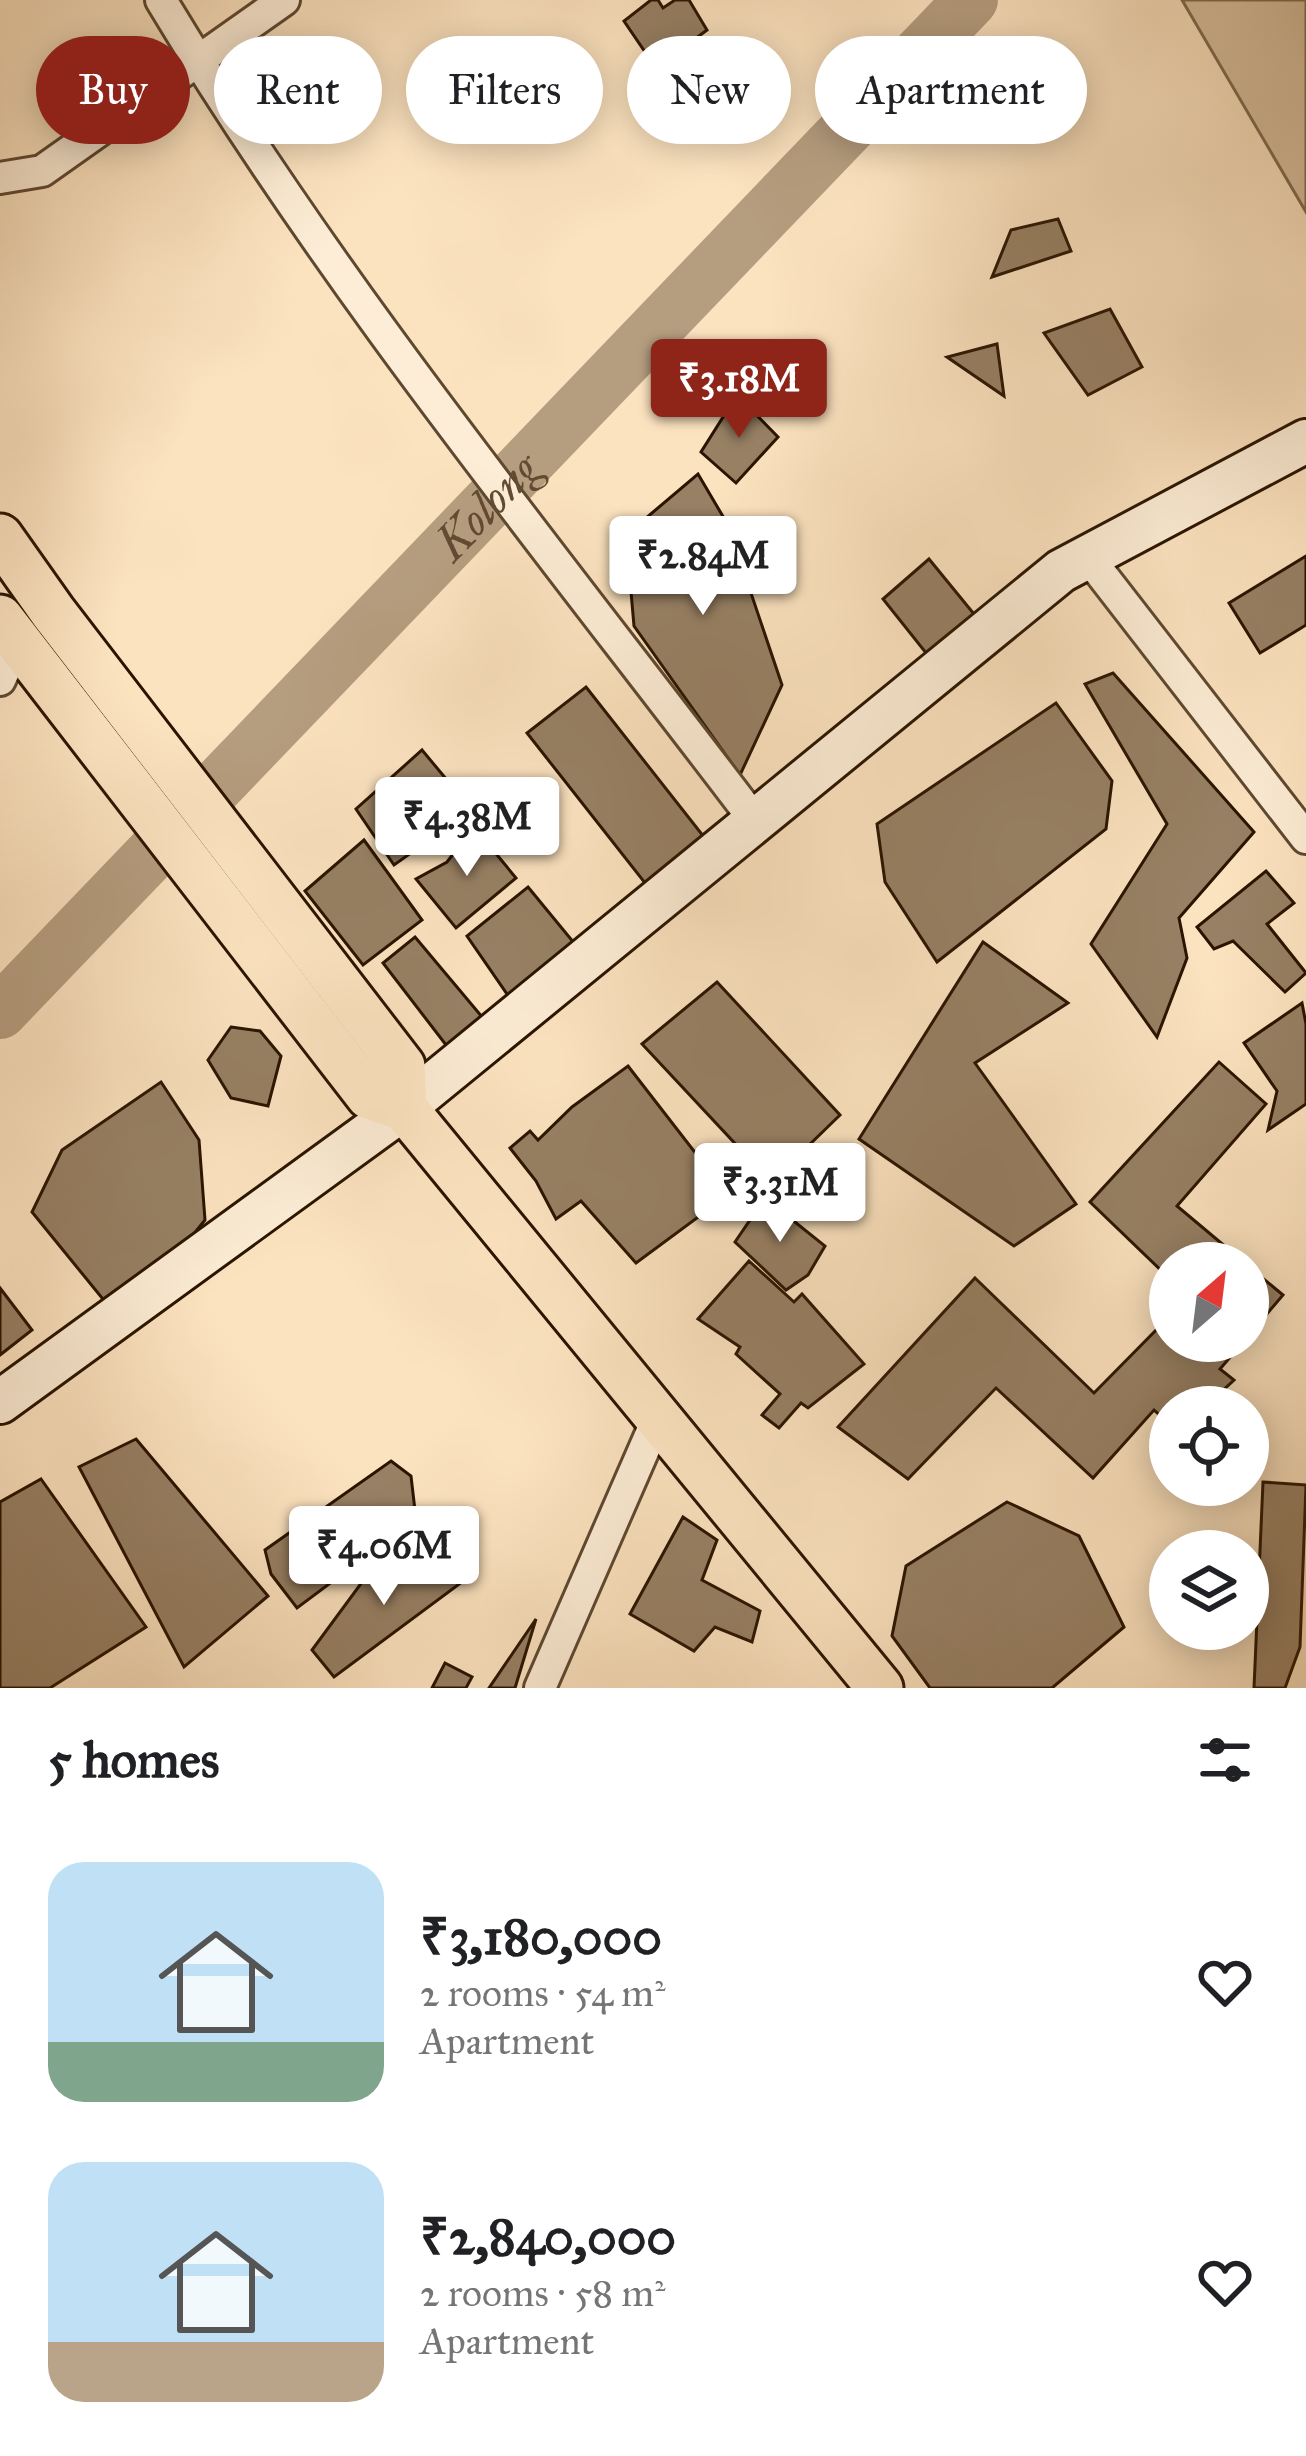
<!DOCTYPE html>
<html lang="en">
<head>
<meta charset="utf-8">
<style>
	:root { --surface:#fff; --page:#f2f2f2; --text:#202124; --muted:#757577; --accent:#8f2418 }
	body { margin:0; font-family:"IM FELL Great Primer",serif; background:var(--page); color:var(--text); height:100vh; display:flex; flex-direction:column; font-size:45px; white-space:nowrap }
	* { box-sizing:border-box; margin:0 }
	p { font-size:39px; color:var(--muted) }
	.icon { flex:none; width:66px; height:66px; fill:none; stroke:currentColor; stroke-width:2; stroke-linecap:round; stroke-linejoin:round }
	.map { position:relative; height:1688px; overflow:hidden }
	.drawer { display:flex; flex-direction:column; background:var(--surface); flex:1 }
	.drawer>* { flex:none }
	.guide { position:absolute; left:36px; top:36px; width:1236px; height:108px; display:flex; gap:24px }
	.needle { width:78px; rotate:28deg }
	.buttons { position:absolute; left:1149px; top:1242px; display:grid; gap:24px }
	.buttons a { display:grid; place-items:center; width:120px; height:120px; border-radius:50%; background:var(--surface); box-shadow:0 6px 30px #0003; font-size:60px }
	.price { position:absolute; translate:-50% -102px; padding:0 27px; border-radius:12px; background:#fff; color:#222; font-size:39px; line-height:78px; filter:drop-shadow(0 3px 6px #0008) }
	.price::after { content:''; position:absolute; left:50%; top:72px; width:36px; height:27px; margin-left:-18px; background:inherit; clip-path:polygon(0 0,100% 0,50% 100%) }
	.price.current { background:var(--accent); color:#fff }
	ul { padding:0; list-style:none }
	li { display:flex; align-items:center; gap:36px; height:300px; padding:0 48px }
	li span { display:grid; place-items:center; flex:none; width:336px; height:240px; border-radius:36px; color:#555 }
	li>.icon { margin-inline-start:auto }
	span .icon { width:144px; height:144px; fill:#fffc; stroke-width:1 }
	li b { font-size:51px }
	h2 { display:flex; justify-content:space-between; align-items:center; height:144px; padding:0 48px; font-size:51px }
	.tag { padding:0 42px; border-radius:54px; background:var(--surface); box-shadow:0 6px 30px #0003; font-size:42px; line-height:108px }
	.tag.current { background:var(--accent); color:#fff }
	.map>svg:first-child { display:block }
</style>
</head>
<body>
<div class="map">
<svg width="1306" height="1688" viewBox="0 0 1306 1688">
	<rect width="100%" height="100%" fill="#fce3c0"/>
	<filter id="stains"><feTurbulence type="fractalNoise" baseFrequency=".00167" numOctaves="4"/><feColorMatrix values="0 0 0 0 .2 0 0 0 0 .09 0 0 0 0 .02 0 0 0 .5 -.17"/></filter>
	<radialGradient id="worn" r=".72"><stop offset=".6" stop-color="#630" stop-opacity="0"/><stop offset="1" stop-color="#630" stop-opacity=".3"/></radialGradient>
	<polygon fill="#d8c09f" stroke="#816a50" stroke-width="3" points="1182,0 1306,0 1306,212"/>
	<g fill="none" stroke-linecap="round" stroke-linejoin="round">
		<path stroke="#b59d7f" stroke-width="54" id="s1" d="M 0,1012 L 971,0"/>
	</g>
	<g fill="#978064" stroke="#2a1400" stroke-width="3">
		<polygon points="651,0 658,0 663,8 675,0 689,0 707,30 656,68 624,21"/>
		<polygon points="1058,219 1071,251 992,277 1011,230"/>
		<polygon points="1110,309 1142,367 1088,395 1044,333"/>
		<polygon points="997,344 1004,396 947,357"/>
		<polygon points="737,395 778,437 736,483 701,452"/>
		<polygon points="698,474 728,525 782,685 740,775 634,626 626,535"/>
		<polygon points="1306,556 1306,625 1260,653 1229,603"/>
		<polygon points="929,559 974,614 926,653 883,599"/>
		<polygon points="1113,673 1254,832 1179,918 1187,958 1157,1037 1091,944 1167,824 1085,684"/>
		<polygon points="586,687 704,837 645,883 527,733"/>
		<polygon points="1056,703 1112,781 1106,829 937,962 885,882 877,824"/>
		<polygon points="422,750 472,810 394,865 356,809"/>
		<polygon points="474,827 516,878 456,928 416,879 447,862"/>
		<polygon points="364,840 422,920 363,965 305,891"/>
		<polygon points="1266,871 1294,903 1267,924 1306,973 1285,992 1233,941 1214,949 1197,927"/>
		<polygon points="528,887 584,955 518,1010 467,936"/>
		<polygon points="415,937 488,1024 453,1054 383,963"/>
		<polygon points="983,942 1068,1003 975,1063 1076,1204 1014,1246 859,1139"/>
		<polygon points="717,982 840,1115 771,1182 642,1044"/>
		<polygon points="1302,1003 1306,1024 1306,1104 1268,1130 1277,1091 1244,1043"/>
		<polygon points="231,1027 260,1031 281,1056 268,1106 231,1098 208,1060"/>
		<polygon points="1219,1062 1266,1104 1177,1206 1245,1263 1170,1263 1170,1279 1090,1202"/>
		<polygon points="628,1066 728,1195 636,1263 581,1201 556,1219 536,1181 510,1148 530,1131 538,1140 572,1107"/>
		<polygon points="161,1082 199,1140 205,1220 159,1277 111,1309 32,1212 62,1150"/>
		<polygon points="765,1198 825,1246 808,1275 786,1290 735,1242"/>
		<polygon points="749,1261 794,1302 802,1294 864,1364 808,1408 801,1403 779,1428 762,1415 780,1394 736,1354 740,1347 698,1319"/>
		<polygon points="1248,1266 1283,1295 1248,1336"/>
		<polygon points="975,1278 1094,1393 1170,1316 1170,1341 1244,1341 1220,1369 1234,1380 1205,1407 1170,1407 1170,1424 1154,1410 1093,1478 996,1388 908,1479 838,1427"/>
		<polygon points="0,1288 32,1330 0,1355"/>
		<polygon points="136,1439 268,1596 184,1667 79,1467"/>
		<polygon points="391,1461 411,1476 416,1519 297,1608 271,1574 265,1550"/>
		<polygon points="41,1479 146,1627 50,1688 0,1688 0,1502"/>
		<polygon points="1263,1482 1306,1485 1300,1647 1285,1688 1254,1688"/>
		<polygon points="1007,1502 1079,1536 1124,1627 1052,1688 930,1688 892,1636 906,1566"/>
		<polygon points="683,1517 717,1540 702,1580 760,1611 752,1642 715,1627 694,1651 630,1614"/>
		<polygon points="438,1550 462,1582 334,1677 312,1650 368,1574"/>
		<polygon points="536,1619 515,1688 489,1688"/>
		<polygon points="445,1663 472,1677 466,1688 432,1688"/>
	</g>
	<g fill="none" stroke-linecap="round" stroke-linejoin="round">
		<g stroke="#5e4830" stroke-width="36">
			<g id="street">
				<path d="M 161,0 C 335,290 552,553 756,822"/>
				<polyline points="0,178 42,171 284,0"/>
				<polyline points="1088,557 1306,838"/>
				<polyline points="0,680 17,643"/>
				<polyline points="540,1688 659,1415"/>
			</g>
		</g>
		<g stroke="#2a1400" stroke-width="48">
			<polyline id="secondary" points="0,1402 404,1108 1061,571 1306,441"/>
		</g>
		<g stroke="#2a1400" stroke-width="51">
			<g id="primary">
				<polyline points="0,537 53,612 402,1066 404,1108"/>
				<polyline points="0,618 369,1096 404,1108 880,1688"/>
			</g>
		</g>
		<use href="#street" stroke="#fdedd6" stroke-width="30"/>
		<use href="#secondary" stroke="#fdedd6" stroke-width="42"/>
		<use href="#primary" stroke="#fce3c0" stroke-width="45"/>
	</g>
	<g text-anchor="middle" dominant-baseline="central" stroke-width="10" stroke-linejoin="round" paint-order="stroke">
		<g font-size="48" font-style="italic" fill="#624b33" stroke="#fdedd6">
			<text stroke="none"><textPath href="#s1" startOffset="702">Kolong</textPath></text>
		</g>
	</g>
	<rect width="100%" height="100%" filter="url(#stains)"/>
	<rect width="100%" height="100%" fill="url(#worn)"/>
</svg>
<div class="buttons">
<a><svg class="needle" viewBox="-14 -14 28 28"><path d="M0-13l5 13h-10z" fill="#e53935"/><path d="M0 13l5-13h-10z" fill="#757577"/></svg></a>
<a><svg class="icon" aria-label="locate" viewBox="0 0 24 24"><circle cx="12" cy="12" r="6"/><path d="M12 2v4M12 18v4M2 12h4M18 12h4"/></svg></a>
<a><svg class="icon" aria-label="layers" viewBox="0 0 24 24"><path d="M12 4l9 5-9 5-9-5zM3 14l9 5 9-5"/></svg></a>
</div>
<b class="price current" style="left:739px;top:441px">₹3.18M</b>
<b class="price" style="left:703px;top:618px">₹2.84M</b>
<b class="price" style="left:467px;top:879px">₹4.38M</b>
<b class="price" style="left:780px;top:1245px">₹3.31M</b>
<b class="price" style="left:384px;top:1608px">₹4.06M</b>
<div class="guide">
<a class="tag current">Buy</a>
<a class="tag">Rent</a>
<a class="tag">Filters</a>
<a class="tag">New</a>
<a class="tag">Apartment</a>
</div>
</div>
<section class="drawer">
<h2>5 homes<svg class="icon" aria-label="filters" viewBox="0 0 24 24"><path d="M4 7h16M4 17h16"/><circle cx="9" cy="7" r="2"/><circle cx="15" cy="17" r="2"/></svg></h2>
<ul>
<li><span style="background:linear-gradient(#bfe0f5 75%,#7fa58c 0)"><svg class="icon" aria-label="home" viewBox="0 0 24 24"><path d="M3 11l9-7 9 7M6 9v11h12V9"/></svg></span><div><b>₹3,180,000</b><p>2 rooms · 54 m²</p><p>Apartment</p></div><svg class="icon" aria-label="heart" viewBox="0 0 24 24"><path d="M12 20l-8-8c-3-5 5-10 8-4 3-6 11-1 8 4z"/></svg></li>
<li><span style="background:linear-gradient(#bfe0f5 75%,#b9a48a 0)"><svg class="icon" aria-label="home" viewBox="0 0 24 24"><path d="M3 11l9-7 9 7M6 9v11h12V9"/></svg></span><div><b>₹2,840,000</b><p>2 rooms · 58 m²</p><p>Apartment</p></div><svg class="icon" aria-label="heart" viewBox="0 0 24 24"><path d="M12 20l-8-8c-3-5 5-10 8-4 3-6 11-1 8 4z"/></svg></li>
</ul>
</section>
</body>
</html>
